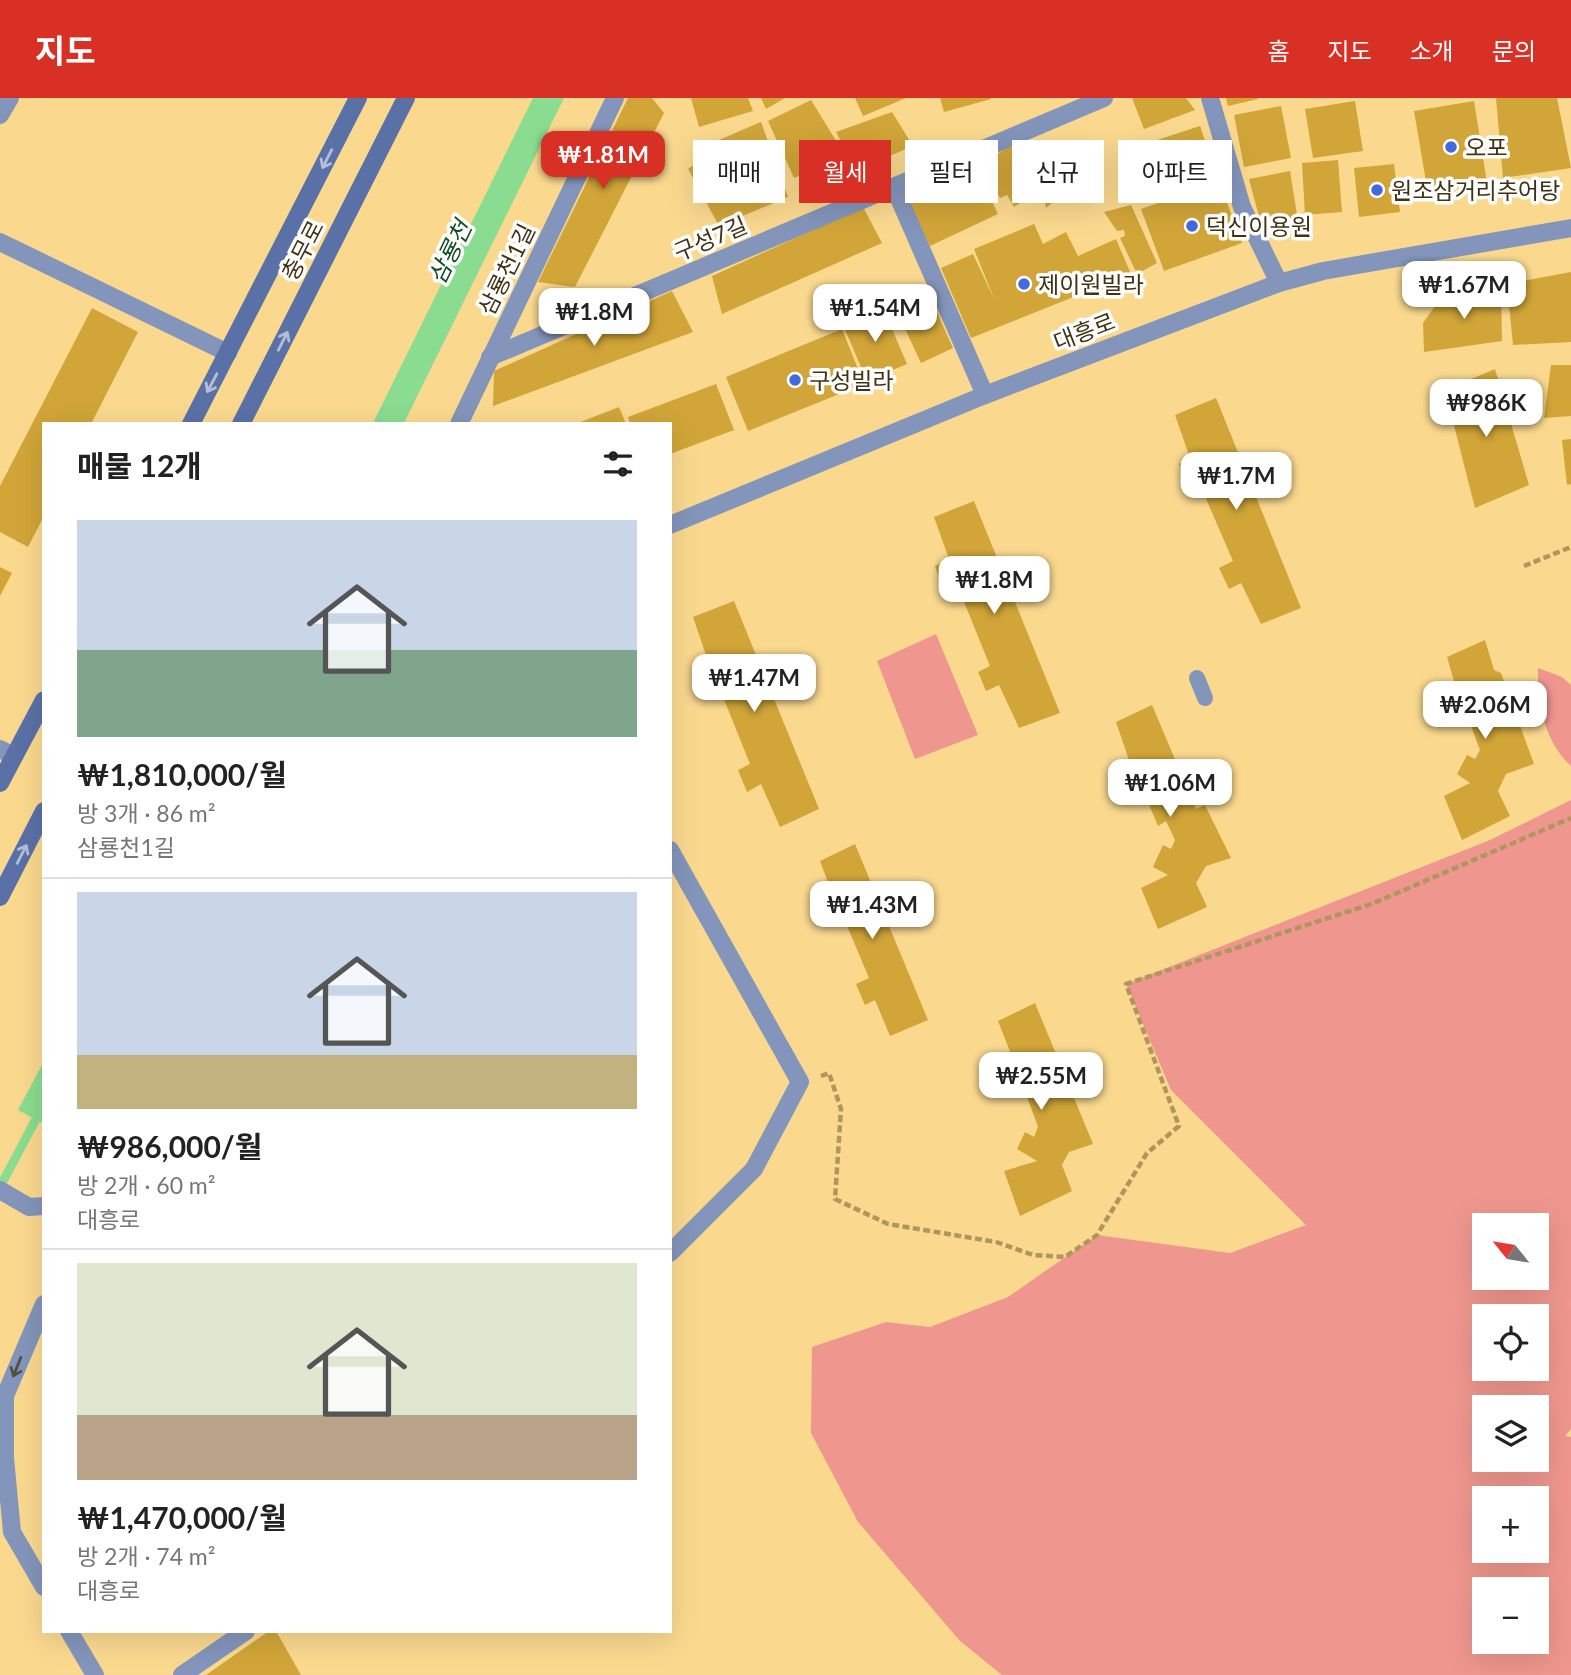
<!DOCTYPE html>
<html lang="ko">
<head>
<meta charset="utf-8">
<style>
	:root { --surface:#fff; --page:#f6f6f6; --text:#222; --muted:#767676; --line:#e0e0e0; --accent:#d93025 }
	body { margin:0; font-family:Lato,"Noto Sans KR",sans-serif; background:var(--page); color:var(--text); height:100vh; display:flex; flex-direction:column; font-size:26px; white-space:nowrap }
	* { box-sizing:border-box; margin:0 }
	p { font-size:23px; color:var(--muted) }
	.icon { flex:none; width:38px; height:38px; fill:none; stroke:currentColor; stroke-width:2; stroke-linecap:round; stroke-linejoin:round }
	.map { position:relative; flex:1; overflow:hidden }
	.drawer { position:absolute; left:42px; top:324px; width:630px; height:1211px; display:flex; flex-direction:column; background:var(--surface); border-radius:0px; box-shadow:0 7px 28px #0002 }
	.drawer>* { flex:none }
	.top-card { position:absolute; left:693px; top:42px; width:665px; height:63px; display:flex; gap:14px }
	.needle { width:46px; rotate:300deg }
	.controls { position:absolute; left:1472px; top:1115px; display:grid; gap:14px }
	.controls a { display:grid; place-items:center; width:77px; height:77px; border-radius:0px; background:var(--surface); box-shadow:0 7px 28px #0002; font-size:35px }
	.price { position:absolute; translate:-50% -60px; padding:0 16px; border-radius:14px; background:#fff; color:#222; font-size:23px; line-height:46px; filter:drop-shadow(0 2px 4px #0008) }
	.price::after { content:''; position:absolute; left:50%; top:42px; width:21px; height:16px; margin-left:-10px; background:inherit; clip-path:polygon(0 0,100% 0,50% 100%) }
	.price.current { background:var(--accent); color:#fff }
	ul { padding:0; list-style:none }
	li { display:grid; align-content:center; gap:14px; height:371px; padding:0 35px }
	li+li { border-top:2px solid var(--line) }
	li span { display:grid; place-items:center; height:217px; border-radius:0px; color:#555 }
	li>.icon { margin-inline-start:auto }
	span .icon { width:126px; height:126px; fill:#fffc; stroke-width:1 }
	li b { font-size:30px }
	h2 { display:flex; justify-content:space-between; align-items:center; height:84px; padding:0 35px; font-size:30px }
	.chip { padding:0 24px; border-radius:0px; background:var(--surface); box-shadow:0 7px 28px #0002; font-size:24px; line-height:63px }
	.chip.current { background:var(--accent); color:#fff }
	header { display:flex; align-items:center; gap:42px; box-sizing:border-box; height:98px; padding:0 35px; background:var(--accent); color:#fff }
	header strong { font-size:33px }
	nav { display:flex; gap:38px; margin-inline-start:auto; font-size:24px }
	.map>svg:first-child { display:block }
</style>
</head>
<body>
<header>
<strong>지도</strong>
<nav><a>홈</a><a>지도</a><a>소개</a><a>문의</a></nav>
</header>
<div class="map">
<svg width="1571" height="1577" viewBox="0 0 1571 1577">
	<rect width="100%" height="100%" fill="#fad98f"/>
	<g fill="#ef978e" fill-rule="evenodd">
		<polygon points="936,536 978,637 915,661 877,563"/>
		<path d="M 1538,570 L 1562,579 L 1571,587 L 1571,668 C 1544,644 1537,603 1538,570 Z"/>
		<path d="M 1571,702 L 1571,1331 L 1565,1338 L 1571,1339 L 1571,1577 L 1002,1577 L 960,1543 L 858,1424 L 811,1335 L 812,1249 L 886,1224 L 930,1229 L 1008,1199 L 1097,1137 L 1230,1155 L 1306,1127 L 1171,992 L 1126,886 L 1490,742 ZM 1484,1127 L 1536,1127 L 1536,1180 L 1484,1180 ZM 1484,1218 L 1536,1218 L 1536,1270 L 1484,1270 ZM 1484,1309 L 1536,1309 L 1536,1362 L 1484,1362 ZM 1484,1400 L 1536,1400 L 1536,1452 L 1484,1452 ZM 1484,1491 L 1536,1491 L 1536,1544 L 1484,1544 Z"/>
	</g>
	<g fill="#8adc90">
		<polygon points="533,0 564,0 404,325 373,325"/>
		<polygon points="44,963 44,1026 18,1012"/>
	</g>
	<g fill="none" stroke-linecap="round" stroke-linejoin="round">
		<polyline stroke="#8adc90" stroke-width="9" points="0,1089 44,1006"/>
	</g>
	<g fill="#d1a538">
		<polygon points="628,0 652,0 664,15 575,189 538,184"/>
		<polygon points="691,0 748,0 753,13 699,29"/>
		<polygon points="761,0 785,0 766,11"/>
		<polygon points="855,0 906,0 863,18"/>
		<polygon points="940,0 991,0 991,1 944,14"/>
		<polygon points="1132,0 1186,0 1195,12 1144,31"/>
		<polygon points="1226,0 1258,0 1258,1 1228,8"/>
		<polygon points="1496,0 1557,0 1571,70 1503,80"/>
		<polygon points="811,2 846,59 794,80 768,23"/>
		<polygon points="1355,3 1363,53 1313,60 1305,11"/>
		<polygon points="1474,3 1487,85 1428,95 1414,13"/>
		<polygon points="1281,8 1291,60 1244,69 1234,17"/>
		<polygon points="892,14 913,48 857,72 836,34"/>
		<polygon points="761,24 788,99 719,128 688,71 703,60 700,50"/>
		<polygon points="1200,28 1209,55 1151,75 1142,47"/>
		<polygon points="1014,46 1041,92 1014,109 1007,97 1000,100 980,66"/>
		<polygon points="1338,62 1342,114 1305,117 1302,65"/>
		<polygon points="973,63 998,116 930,148 905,98"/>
		<polygon points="1212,64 1242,145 1164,173 1141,111 1161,104 1154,85"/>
		<polygon points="1394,66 1400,114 1359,119 1354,70"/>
		<polygon points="1290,73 1298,123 1261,126 1249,81"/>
		<polygon points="1056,85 1061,98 1046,110 1041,92"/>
		<polygon points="1131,107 1157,165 1137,176 1120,140 1125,138 1124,132 1117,133 1104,114"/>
		<polygon points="863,109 882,145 722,216 712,178"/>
		<polygon points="1034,126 1043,146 1066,134 1078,158 1116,141 1131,176 971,240 941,170 973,156 995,203 974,151"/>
		<polygon points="1571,174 1571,244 1513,247 1507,186"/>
		<polygon points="1501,189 1502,243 1424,254 1423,225 1441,200"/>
		<polygon points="926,190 953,250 921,265 893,205"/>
		<polygon points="672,193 693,234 493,308 494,273"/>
		<polygon points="92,210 138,234 91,326 44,326 44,418 28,449 0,434 0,388"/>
		<polygon points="883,210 907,266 867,283 843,227"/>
		<polygon points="842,231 864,286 748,333 726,279"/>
		<polygon points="1551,267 1571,267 1571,318 1544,320"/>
		<polygon points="1495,271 1529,387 1475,410 1445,292"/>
		<polygon points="716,286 734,332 670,356 670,326 630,326 628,319"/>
		<polygon points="1216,300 1301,510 1261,526 1241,485 1229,491 1219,470 1233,463 1197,380 1187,385 1179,366 1190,360 1175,317"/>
		<polygon points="619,309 626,326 578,326 578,325"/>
		<polygon points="1571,341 1571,386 1567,387 1562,342"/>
		<polygon points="974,403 1060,615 1019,630 999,587 986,593 978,574 990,568 956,484 942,488 935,468 949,461 934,419"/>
		<polygon points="0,469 12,475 0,498"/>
		<polygon points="734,503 819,711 780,729 761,686 747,694 738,672 750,666 717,584 705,589 696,570 708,563 693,519"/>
		<polygon points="1485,542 1494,572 1501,575 1534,666 1506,676 1498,693 1510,718 1462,742 1444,698 1470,685 1457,676 1467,657 1475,661 1480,652 1464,609 1461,611 1452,592 1456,590 1447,559"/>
		<polygon points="1152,607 1196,711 1205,707 1231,760 1206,768 1196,785 1207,809 1158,831 1141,790 1168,777 1153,769 1163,747 1171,751 1175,742 1166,723 1158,728 1140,685 1126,692 1117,672 1130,665 1116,624"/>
		<polygon points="855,746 928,922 890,938 875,902 865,907 856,886 869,880 842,816 830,822 821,802 832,795 820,763"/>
		<polygon points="1035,905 1093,1046 1069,1054 1062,1067 1072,1093 1020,1118 1004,1073 1037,1063 1017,1051 1025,1034 1034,1039 1038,1029 1019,977 1009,982 1000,961 1011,956 998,923"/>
		<polygon points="269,1533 276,1533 301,1577 206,1577"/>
	</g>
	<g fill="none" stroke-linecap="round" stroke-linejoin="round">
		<g stroke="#af965d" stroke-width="4.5" stroke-dasharray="7 3.5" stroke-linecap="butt">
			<polyline points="1524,468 1571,449"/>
			<polyline points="821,978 829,975 841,1011 835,1101 888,1126 996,1144 1033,1157 1065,1159 1097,1137 1147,1055 1179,1028 1126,886 1374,805 1571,720"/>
		</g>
		<polyline stroke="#8495bb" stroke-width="16" points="1197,580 1205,600"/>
		<g stroke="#8495bb" stroke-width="18">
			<polyline points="1210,0 1242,109 1279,185"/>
			<polyline points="0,17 10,0"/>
			<polyline points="894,89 985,297"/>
			<polyline points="0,144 228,255"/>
			<polyline points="490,259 1104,0"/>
			<polyline points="459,326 615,0"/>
			<polyline points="0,651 14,658"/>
			<polyline points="670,752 800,984 754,1071 670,1155"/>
			<polyline points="182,1577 246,1533"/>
		</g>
		<g stroke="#8495bb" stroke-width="18">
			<polyline points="670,427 985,297 1279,185 1323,173 1571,130"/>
			<polyline points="0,1092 29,1109 44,1108"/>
			<polyline points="0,1349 5,1360 12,1434 44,1489"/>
			<polyline points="5,1360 5,1298 44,1206"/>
			<polyline points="69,1533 95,1577"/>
		</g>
		<g stroke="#5a71a8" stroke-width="18">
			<polyline points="191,326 358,0"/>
			<polyline points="241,326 406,0"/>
			<polyline points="0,685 44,602"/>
			<polyline points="0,799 44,713"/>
		</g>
	</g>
	<defs><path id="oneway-shaft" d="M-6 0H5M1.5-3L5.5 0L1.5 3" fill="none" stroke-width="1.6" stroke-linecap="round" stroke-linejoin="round" transform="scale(1.75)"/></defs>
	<g stroke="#b4bfd7">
		<use href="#oneway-shaft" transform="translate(327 61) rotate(117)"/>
		<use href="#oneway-shaft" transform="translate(283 243) rotate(-63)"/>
		<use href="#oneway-shaft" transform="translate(212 285) rotate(118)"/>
		<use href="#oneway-shaft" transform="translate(22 756) rotate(-63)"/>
	</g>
	<use stroke="#545046" href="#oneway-shaft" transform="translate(17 1269) rotate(112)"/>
	<g fill="#436bdd" stroke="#fefefe" stroke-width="2.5">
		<circle cx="1451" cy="49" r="7"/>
		<circle cx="1377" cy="92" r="7"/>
		<circle cx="1192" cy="128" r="7"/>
		<circle cx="1024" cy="186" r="7"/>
		<circle cx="795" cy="282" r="7"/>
	</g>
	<g text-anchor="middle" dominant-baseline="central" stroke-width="7" stroke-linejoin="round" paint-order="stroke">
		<g font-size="23" fill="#403314" stroke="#fefefe" text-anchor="start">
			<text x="1465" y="49">오포</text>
			<text x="1391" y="92">원조삼거리추어탕</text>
			<text x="1206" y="128">덕신이용원</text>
			<text x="1038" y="186">제이원빌라</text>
			<text x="809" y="282">구성빌라</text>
		</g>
		<g font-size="23" fill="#403314" stroke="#fefefe">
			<text transform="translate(710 140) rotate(-23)">구성7길</text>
			<text transform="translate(302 152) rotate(-63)">충무로</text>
			<text transform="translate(506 171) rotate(-64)">삼룡천1길</text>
			<text transform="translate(1084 233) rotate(-21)">대흥로</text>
		</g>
		<g font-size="24" font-style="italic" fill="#144e1e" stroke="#fefefe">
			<text transform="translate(449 154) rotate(-64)">삼룡천</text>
		</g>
	</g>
</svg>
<div class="controls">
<a><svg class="needle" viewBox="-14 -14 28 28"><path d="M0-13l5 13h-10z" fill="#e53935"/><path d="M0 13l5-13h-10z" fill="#767676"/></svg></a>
<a><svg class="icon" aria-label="locate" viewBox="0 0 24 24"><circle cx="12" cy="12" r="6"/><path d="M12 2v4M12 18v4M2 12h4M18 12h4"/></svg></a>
<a><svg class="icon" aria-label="layers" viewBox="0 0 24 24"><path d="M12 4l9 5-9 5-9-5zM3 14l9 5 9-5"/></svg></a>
<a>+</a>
<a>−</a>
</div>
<b class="price current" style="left:603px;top:93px">₩1.81M</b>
<b class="price" style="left:1464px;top:223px">₩1.67M</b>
<b class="price" style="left:875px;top:246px">₩1.54M</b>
<b class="price" style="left:594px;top:250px">₩1.8M</b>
<b class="price" style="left:1486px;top:341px">₩986K</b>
<b class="price" style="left:1236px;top:414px">₩1.7M</b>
<b class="price" style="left:994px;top:518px">₩1.8M</b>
<b class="price" style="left:754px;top:616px">₩1.47M</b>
<b class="price" style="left:1485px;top:643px">₩2.06M</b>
<b class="price" style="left:1170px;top:721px">₩1.06M</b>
<b class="price" style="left:872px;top:843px">₩1.43M</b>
<b class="price" style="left:1041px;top:1014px">₩2.55M</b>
<div class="top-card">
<a class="chip">매매</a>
<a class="chip current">월세</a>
<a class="chip">필터</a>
<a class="chip">신규</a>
<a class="chip">아파트</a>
</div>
<section class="drawer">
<h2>매물 12개<svg class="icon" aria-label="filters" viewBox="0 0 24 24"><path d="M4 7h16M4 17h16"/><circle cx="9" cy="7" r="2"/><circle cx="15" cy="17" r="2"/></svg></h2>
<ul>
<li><span style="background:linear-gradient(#c9d6e8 60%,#7fa58c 0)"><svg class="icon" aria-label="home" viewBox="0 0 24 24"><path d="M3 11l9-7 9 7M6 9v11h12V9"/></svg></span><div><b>₩1,810,000/월</b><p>방 3개 · 86 m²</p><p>삼룡천1길</p></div></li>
<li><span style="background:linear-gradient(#c9d6e8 75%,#c2b280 0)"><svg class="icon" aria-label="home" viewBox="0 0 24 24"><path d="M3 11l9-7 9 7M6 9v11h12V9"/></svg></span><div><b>₩986,000/월</b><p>방 2개 · 60 m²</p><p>대흥로</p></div></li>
<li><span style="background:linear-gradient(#dfe7d0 70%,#b9a48a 0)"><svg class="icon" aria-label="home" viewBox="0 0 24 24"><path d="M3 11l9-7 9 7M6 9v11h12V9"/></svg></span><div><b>₩1,470,000/월</b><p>방 2개 · 74 m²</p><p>대흥로</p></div></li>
</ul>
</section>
</div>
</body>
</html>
